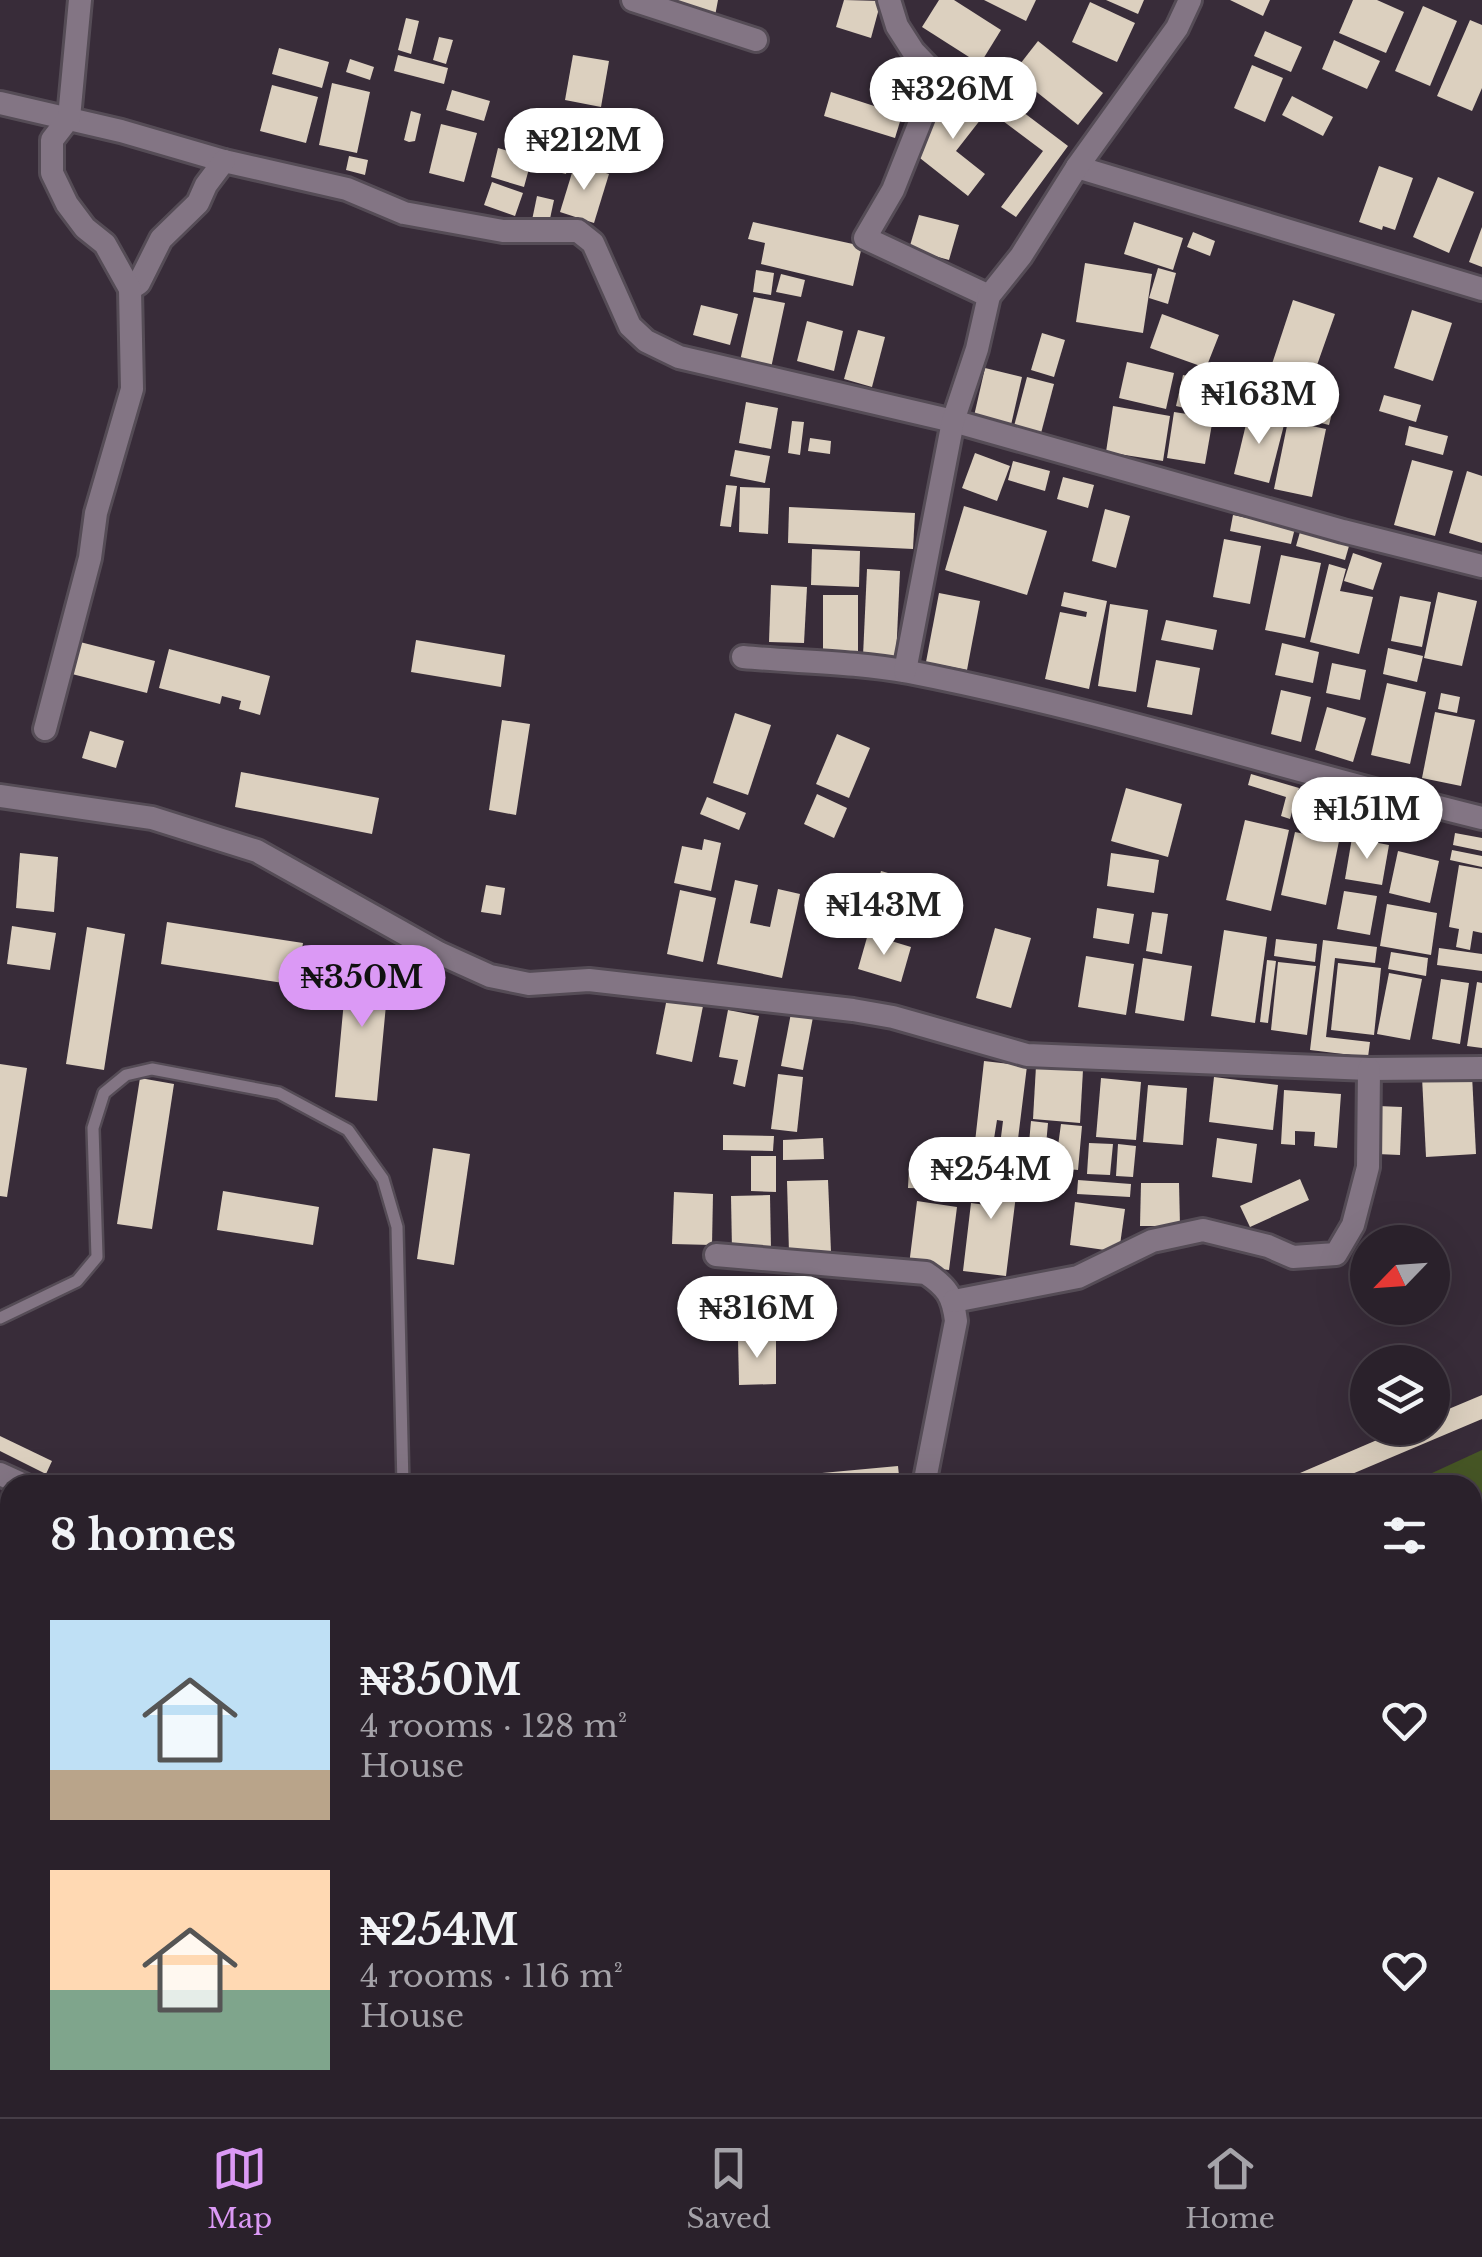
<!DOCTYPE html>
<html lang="en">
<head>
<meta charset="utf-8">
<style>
	:root { --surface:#2a212b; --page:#322933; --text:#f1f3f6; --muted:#a5a3a9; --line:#463e47; --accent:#db99f5 }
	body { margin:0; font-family:"Libre Baskerville",serif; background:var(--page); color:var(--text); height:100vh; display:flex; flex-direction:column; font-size:38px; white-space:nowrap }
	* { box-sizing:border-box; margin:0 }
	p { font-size:32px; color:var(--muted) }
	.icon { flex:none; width:55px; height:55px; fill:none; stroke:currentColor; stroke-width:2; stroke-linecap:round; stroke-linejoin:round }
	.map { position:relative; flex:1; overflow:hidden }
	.panel { position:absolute; left:0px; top:1475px; width:1482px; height:642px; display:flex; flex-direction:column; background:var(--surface); border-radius:30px 30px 0 0; box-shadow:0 10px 40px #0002,0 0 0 2px var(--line) }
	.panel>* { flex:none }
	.needle { width:65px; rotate:245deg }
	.fabs { position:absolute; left:1350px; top:1225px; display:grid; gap:20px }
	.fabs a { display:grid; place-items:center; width:100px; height:100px; border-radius:50%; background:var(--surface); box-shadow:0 10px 40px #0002,0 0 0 2px var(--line); font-size:50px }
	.price { position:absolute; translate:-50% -85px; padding:0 22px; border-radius:35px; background:#fff; color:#222; font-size:32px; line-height:65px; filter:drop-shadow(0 2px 5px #0008) }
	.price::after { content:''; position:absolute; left:50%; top:60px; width:30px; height:22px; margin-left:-15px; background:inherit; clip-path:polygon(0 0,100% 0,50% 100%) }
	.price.selected { background:var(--accent); color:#111 }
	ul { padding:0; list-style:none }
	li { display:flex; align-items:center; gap:30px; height:250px; padding:0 50px }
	li span { display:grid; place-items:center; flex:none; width:280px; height:200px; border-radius:0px; color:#555 }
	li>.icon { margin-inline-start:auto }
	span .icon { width:120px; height:120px; fill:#fffc; stroke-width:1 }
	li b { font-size:42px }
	h2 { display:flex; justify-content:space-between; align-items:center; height:120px; padding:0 50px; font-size:42px }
	.tabs { display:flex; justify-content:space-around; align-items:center; height:140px; border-top:2px solid var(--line); background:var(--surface); font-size:28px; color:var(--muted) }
	.tabs a { display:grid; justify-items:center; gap:5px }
	.tabs .selected { color:var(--accent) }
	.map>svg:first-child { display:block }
</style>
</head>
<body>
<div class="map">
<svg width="1482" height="2117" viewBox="0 0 1482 2117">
	<rect width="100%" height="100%" fill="#382c39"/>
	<polygon fill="#465625" points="1482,1450 1482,1713 1473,1718 1472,1485 1406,1485"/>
	<g fill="#dcd0bf">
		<polygon points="676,0 718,0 715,16 674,7"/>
		<polygon points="844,0 881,1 871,38 836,27"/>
		<polygon points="939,0 954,0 1001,30 980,64 922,27"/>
		<polygon points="984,0 1036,0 1026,21"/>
		<polygon points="1106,0 1144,0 1138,14"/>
		<polygon points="1230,0 1270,0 1263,16"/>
		<polygon points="1353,0 1377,0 1404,12 1386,53 1339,33"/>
		<polygon points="1090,2 1135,23 1117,62 1072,42"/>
		<polygon points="1423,6 1457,21 1430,86 1395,71"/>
		<polygon points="406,18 419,21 411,54 398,50"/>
		<polygon points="1470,20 1482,25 1482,88 1472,111 1437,96"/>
		<polygon points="1265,31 1302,47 1291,72 1254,56"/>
		<polygon points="439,37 453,40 446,64 433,60"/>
		<polygon points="1334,40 1380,61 1367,89 1322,69"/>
		<polygon points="1038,41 1103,93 1078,125 1013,73"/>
		<polygon points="279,48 329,62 322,88 272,74"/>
		<polygon points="398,55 448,68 444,84 394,71"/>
		<polygon points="573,55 609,61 601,107 565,100"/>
		<polygon points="350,59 374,67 370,80 346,72"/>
		<polygon points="1252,65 1283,78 1265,122 1234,108"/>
		<polygon points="332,83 370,92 357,153 319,145"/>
		<polygon points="272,85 318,97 306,143 260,131"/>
		<polygon points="960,87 988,110 956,151 985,174 968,196 911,151"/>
		<polygon points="452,90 490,101 484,121 446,110"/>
		<polygon points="831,92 902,115 895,138 824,116"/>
		<polygon points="1292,96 1333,117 1323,136 1282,115"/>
		<polygon points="1003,97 1068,146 1016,217 1001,207 1043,151 991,112"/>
		<polygon points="411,111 421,114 415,141 409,142 404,140"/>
		<polygon points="441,124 477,133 464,182 429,173"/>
		<polygon points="540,126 575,135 566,174 530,165 524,187 491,177 498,148 532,158"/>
		<polygon points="587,139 620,148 616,164 582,155"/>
		<polygon points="349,156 368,160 365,175 346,170"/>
		<polygon points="575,163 609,174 594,223 560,212"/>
		<polygon points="1379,166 1413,178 1395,230 1383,226 1382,230 1359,222"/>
		<polygon points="1438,177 1474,192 1449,253 1413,237"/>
		<polygon points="492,182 523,193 515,216 484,205"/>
		<polygon points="537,196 554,200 548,228 531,225"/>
		<polygon points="919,215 959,225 949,260 909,249"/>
		<polygon points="753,222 862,246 853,286 761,264 765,243 748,239"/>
		<polygon points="1134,222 1183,238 1173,270 1124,254"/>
		<polygon points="1482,227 1482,267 1469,262"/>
		<polygon points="1193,232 1215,241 1210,256 1187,247"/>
		<polygon points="1085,263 1152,274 1143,333 1076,322"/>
		<polygon points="1158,268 1176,273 1168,304 1149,298"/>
		<polygon points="756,270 774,273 771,295 753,292"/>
		<polygon points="781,274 805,280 801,297 776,292"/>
		<polygon points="754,297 785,303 771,368 740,361"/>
		<polygon points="1293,300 1335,314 1310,385 1270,370"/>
		<polygon points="701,305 738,314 730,345 693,335"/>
		<polygon points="1412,310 1452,323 1433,381 1394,368"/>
		<polygon points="1162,314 1219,335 1206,368 1150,348"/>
		<polygon points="807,321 843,331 834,371 797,361"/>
		<polygon points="858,330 885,337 872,387 844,379"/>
		<polygon points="1042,333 1065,340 1054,377 1031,370"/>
		<polygon points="1127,362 1174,373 1166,409 1119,398"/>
		<polygon points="985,368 1022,377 1011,425 974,416"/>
		<polygon points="1183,375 1222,384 1215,415 1176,406"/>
		<polygon points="1027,377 1054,384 1040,437 1013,430"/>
		<polygon points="1246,382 1287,390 1284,407 1243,400"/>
		<polygon points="1384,395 1421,405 1416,422 1379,411"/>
		<polygon points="1297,400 1333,409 1329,425 1293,416"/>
		<polygon points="746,402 778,408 771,449 739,443"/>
		<polygon points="1113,406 1170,416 1163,461 1106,452"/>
		<polygon points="1174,412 1213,418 1205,464 1167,458"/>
		<polygon points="1249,412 1285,421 1269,483 1234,474"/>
		<polygon points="792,421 804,422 800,455 788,453"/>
		<polygon points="1288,421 1326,429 1312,497 1274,489"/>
		<polygon points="1409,426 1448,436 1443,455 1405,445"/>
		<polygon points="810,438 831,441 830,454 808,451"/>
		<polygon points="735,450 770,456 765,483 730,476"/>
		<polygon points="975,453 1010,466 997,501 962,488"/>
		<polygon points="1412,460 1453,471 1435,536 1394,525"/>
		<polygon points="1013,461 1050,471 1045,491 1008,480"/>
		<polygon points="1467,471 1482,476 1482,543 1449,533"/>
		<polygon points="1063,477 1094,485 1088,508 1057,499"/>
		<polygon points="726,485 737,486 731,527 720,526"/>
		<polygon points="740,487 770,488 768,534 739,532"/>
		<polygon points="964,506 1047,531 1027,595 945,570"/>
		<polygon points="789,507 915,513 913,549 788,543"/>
		<polygon points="1105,509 1130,516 1116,568 1092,561"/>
		<polygon points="1233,515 1295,528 1291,544 1230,531"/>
		<polygon points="1300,532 1349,546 1345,560 1296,546"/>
		<polygon points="1224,539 1261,546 1250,604 1213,597"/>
		<polygon points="812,549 860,551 859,587 811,585"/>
		<polygon points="1353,553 1382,563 1373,590 1344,581"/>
		<polygon points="1281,555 1321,563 1305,638 1265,630"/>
		<polygon points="1329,564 1346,569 1340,591 1373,597 1359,654 1310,642"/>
		<polygon points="867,569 900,571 896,658 863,656"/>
		<polygon points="771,585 807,587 804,643 769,642"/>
		<polygon points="1064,592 1107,601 1089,689 1045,679 1060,612 1086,617 1087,612 1061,606"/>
		<polygon points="1438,592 1477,601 1462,666 1424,658"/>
		<polygon points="939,593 980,601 967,670 926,662"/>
		<rect x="823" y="595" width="35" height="58"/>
		<polygon points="1400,596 1431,602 1422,647 1391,641"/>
		<polygon points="1110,604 1148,610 1136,692 1098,686"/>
		<polygon points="1166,620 1217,630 1213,650 1161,640"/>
		<polygon points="416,640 505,655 501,687 411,672"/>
		<polygon points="80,642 155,661 147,693 72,674"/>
		<polygon points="1282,643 1319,652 1313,683 1275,675"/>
		<polygon points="1388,648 1423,656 1417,682 1383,674"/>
		<polygon points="169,649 270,676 260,715 239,709 241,701 222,696 220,704 159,688"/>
		<polygon points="1156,660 1200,668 1192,715 1147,707"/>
		<polygon points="1332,663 1366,670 1360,700 1326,693"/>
		<polygon points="1387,683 1426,692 1410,764 1371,755"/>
		<polygon points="1281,690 1311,697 1301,742 1271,734"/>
		<polygon points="1441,693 1460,697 1457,713 1438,709"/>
		<polygon points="1327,707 1366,718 1353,762 1315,750"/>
		<polygon points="1435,712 1475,720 1461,786 1422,778"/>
		<polygon points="735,713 771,725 748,795 713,783"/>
		<polygon points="502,720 530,724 516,815 489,810"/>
		<polygon points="90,731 124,741 116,768 82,758"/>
		<polygon points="837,734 870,748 849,798 816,784"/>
		<polygon points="241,772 379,798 372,834 235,807"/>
		<polygon points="1251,774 1299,788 1290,819 1281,816 1286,797 1248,785"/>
		<polygon points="1126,788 1182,804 1168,857 1111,841"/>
		<polygon points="817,794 847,808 834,838 804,824"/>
		<polygon points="707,797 746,813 739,830 700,814"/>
		<polygon points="1245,820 1289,830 1271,911 1226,900"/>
		<polygon points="1295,832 1339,841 1326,905 1281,895"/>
		<polygon points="1455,833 1482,838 1482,851 1453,845"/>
		<polygon points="1352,838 1389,845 1382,885 1345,879"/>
		<polygon points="704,839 721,843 711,891 674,883 682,846 702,850"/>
		<polygon points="1452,850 1482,856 1482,867 1450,860"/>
		<polygon points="1398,851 1439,861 1430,903 1389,893"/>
		<polygon points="20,853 58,857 54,912 16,908"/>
		<polygon points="1111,853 1159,860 1154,893 1107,886"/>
		<polygon points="1459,865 1482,869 1482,933 1473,931 1470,950 1456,947 1459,929 1449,927"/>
		<polygon points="881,871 930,885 916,937 898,931 906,901 875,893"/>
		<polygon points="735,880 758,885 750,923 770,927 778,889 800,894 782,978 717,964"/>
		<polygon points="486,885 505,888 501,915 481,912"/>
		<polygon points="680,890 716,898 703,962 667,954"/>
		<polygon points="1344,891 1377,896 1370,935 1337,929"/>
		<polygon points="1387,904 1437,913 1431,955 1380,946"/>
		<polygon points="1097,908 1134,914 1129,944 1093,938"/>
		<polygon points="1152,912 1168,914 1162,954 1146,951"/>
		<polygon points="167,922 303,943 296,985 161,964"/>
		<polygon points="12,926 56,933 50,970 7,964"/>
		<polygon points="87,927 125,934 104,1070 66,1064"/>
		<polygon points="995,928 1031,938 1011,1008 976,998"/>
		<polygon points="1224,930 1267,937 1255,1023 1211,1016"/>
		<polygon points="868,934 911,947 901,982 858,969"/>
		<polygon points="1276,939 1317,944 1315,962 1274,956"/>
		<polygon points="1323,940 1377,947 1375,963 1335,958 1326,1037 1370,1042 1368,1057 1310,1050"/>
		<polygon points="1439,948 1482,954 1482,971 1437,965"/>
		<polygon points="1391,952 1428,958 1426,976 1388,969"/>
		<polygon points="1086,956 1134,964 1126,1015 1078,1007"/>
		<polygon points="348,958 390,962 377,1101 335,1097"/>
		<polygon points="1143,958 1192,966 1184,1021 1135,1013"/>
		<polygon points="1267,960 1276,961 1268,1023 1260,1022"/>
		<polygon points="1278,962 1316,966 1307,1035 1271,1030"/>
		<polygon points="1338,963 1381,968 1374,1035 1331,1030"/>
		<polygon points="1389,973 1422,979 1410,1040 1377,1034"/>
		<polygon points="1441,979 1469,983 1460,1044 1432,1039"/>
		<polygon points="1477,982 1482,983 1482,1048 1467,1046"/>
		<polygon points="667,998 703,1006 692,1062 656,1054"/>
		<polygon points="728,1010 759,1016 745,1087 733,1084 738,1060 719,1057"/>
		<polygon points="791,1013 813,1017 803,1070 781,1066"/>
		<polygon points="984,1061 1027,1066 1017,1147 1000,1145 1003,1121 997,1120 993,1145 975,1142"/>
		<polygon points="0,1064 27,1068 7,1197 0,1196"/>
		<polygon points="1036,1066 1083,1070 1080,1123 1033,1119"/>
		<polygon points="778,1074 803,1077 797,1132 771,1129"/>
		<polygon points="1472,1075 1476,1154 1426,1157 1422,1077"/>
		<polygon points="1214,1077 1278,1085 1273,1130 1209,1122"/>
		<polygon points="140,1078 174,1084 152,1229 117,1224"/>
		<polygon points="1101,1078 1141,1082 1136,1140 1096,1137"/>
		<polygon points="1148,1085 1187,1088 1183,1145 1143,1142"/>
		<polygon points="1284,1090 1341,1094 1337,1148 1314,1146 1315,1132 1295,1131 1295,1145 1281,1144"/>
		<polygon points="1378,1106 1402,1107 1400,1155 1377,1154"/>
		<polygon points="1031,1121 1048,1123 1046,1145 1058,1146 1061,1124 1082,1126 1078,1170 1027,1165"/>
		<polygon points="723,1135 774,1136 773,1151 723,1150"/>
		<polygon points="823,1138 824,1159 783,1160 783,1140"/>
		<polygon points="1217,1138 1257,1144 1252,1183 1212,1177"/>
		<polygon points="1089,1143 1113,1144 1110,1175 1087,1174"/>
		<polygon points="1118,1144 1136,1146 1133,1177 1116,1176"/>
		<polygon points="433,1148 470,1154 454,1265 417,1259"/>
		<polygon points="751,1156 776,1156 776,1192 751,1191"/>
		<polygon points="976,1166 1019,1171 1006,1276 963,1271 971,1203 986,1205 988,1190 973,1188"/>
		<polygon points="909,1169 960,1171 958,1198 941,1197 941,1189 908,1188"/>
		<polygon points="1300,1179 1309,1200 1250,1227 1240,1206"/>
		<polygon points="828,1180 831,1252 789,1253 787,1181"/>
		<polygon points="1078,1180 1131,1184 1130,1197 1077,1194"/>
		<polygon points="1141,1183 1179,1183 1180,1226 1140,1226"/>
		<polygon points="223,1191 319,1207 313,1245 217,1230"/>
		<polygon points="674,1192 713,1194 712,1245 672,1244"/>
		<polygon points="770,1195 771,1250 732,1251 731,1196"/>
		<polygon points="917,1201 957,1207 949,1270 909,1265"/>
		<polygon points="1075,1202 1125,1209 1119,1252 1070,1245"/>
		<rect x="739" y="1277" width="24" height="53"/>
		<polygon points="776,1337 776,1384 739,1385 738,1338"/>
		<polygon points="1482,1395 1482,1419 1326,1485 1272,1485 1405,1428 1432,1428 1432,1416"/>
		<polygon points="0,1436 52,1461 46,1474 0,1451"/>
		<polygon points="898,1466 900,1485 824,1485 822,1473"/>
		<polygon points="0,1503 10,1508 10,1544 0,1539"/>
		<polygon points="1482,1787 1482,1826 1472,1830 1472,1791"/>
		<polygon points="7,1829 10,1830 10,1891 0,1888 0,1852"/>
		<polygon points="1482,1940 1482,1981 1476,1982 1472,1969 1472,1942"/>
		<polygon points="194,2108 229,2108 245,2117 211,2117"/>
		<rect x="302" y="2108" width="38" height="9"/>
		<polygon points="572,2108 628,2108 629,2117 573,2117"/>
		<rect x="640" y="2108" width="38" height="9"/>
		<rect x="699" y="2108" width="36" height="9"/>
		<polygon points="923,2108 983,2115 983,2117 922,2117"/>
	</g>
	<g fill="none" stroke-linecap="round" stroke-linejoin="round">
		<g stroke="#554c56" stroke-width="16">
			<polyline id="lane" points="0,1318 77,1281 97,1257 93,1128 104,1093 126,1075 152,1069 279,1093 348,1130 383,1179 397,1227 403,1485"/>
		</g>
		<g stroke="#554c56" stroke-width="28">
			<g id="street">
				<polyline points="633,0 756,40"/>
				<polyline points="889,0 897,26 913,51 938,77 893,190 865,238 989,296"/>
				<polyline points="0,103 121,131 224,161 347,189 404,213 503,231 578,231 593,243 630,326 646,341 679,357 953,421 1343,531 1482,566"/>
				<polyline points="1077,167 1482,289"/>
				<polyline points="130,289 139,283 161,239 198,203 206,185 224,161"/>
				<path d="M 743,657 C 798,662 855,662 909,672 C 1103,710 1291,771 1482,818"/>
				<polyline points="905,671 953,421 977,349 989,296 1021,256 1077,167 1177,28 1190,0"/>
				<polyline points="45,729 90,558 96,513 132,389 130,289 105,244 85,228 67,204 52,173 52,140 69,118 80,0"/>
				<polyline points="0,796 152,818 257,851 439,953 490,976 529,984 589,980 853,1010 893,1017 1027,1055 1369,1069 1482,1068"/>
				<path d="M 716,1255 L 926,1273 C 947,1287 953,1296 956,1321 L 924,1485"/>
				<polyline points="954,1301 1078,1277 1152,1241 1203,1230 1268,1246 1293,1257 1336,1254 1353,1225 1368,1167 1369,1069"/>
				<polyline points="0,1474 24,1485"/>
				<polyline points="1472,1916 1482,1915"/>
				<polyline points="0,1971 10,1946"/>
				<polyline points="0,2019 10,2024"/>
				<polyline points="480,2117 481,2108"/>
				<polyline points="771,2117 771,2108"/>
				<polyline points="1039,2117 1039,2108"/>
				<polyline points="1373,2117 1375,2108"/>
			</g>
		</g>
		<use href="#lane" stroke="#837584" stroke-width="11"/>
		<use href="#street" stroke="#837584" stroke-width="22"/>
	</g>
</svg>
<div class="fabs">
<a><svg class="needle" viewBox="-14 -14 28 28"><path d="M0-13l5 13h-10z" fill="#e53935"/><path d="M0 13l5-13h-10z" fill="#a5a3a9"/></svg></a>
<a><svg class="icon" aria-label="layers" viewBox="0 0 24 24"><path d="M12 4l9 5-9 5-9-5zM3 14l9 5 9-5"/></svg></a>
</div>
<b class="price" style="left:953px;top:142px">₦326M</b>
<b class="price" style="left:584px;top:193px">₦212M</b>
<b class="price" style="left:1259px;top:447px">₦163M</b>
<b class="price" style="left:1367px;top:862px">₦151M</b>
<b class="price" style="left:884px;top:958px">₦143M</b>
<b class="price selected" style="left:362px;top:1030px">₦350M</b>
<b class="price" style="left:991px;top:1222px">₦254M</b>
<b class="price" style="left:757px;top:1361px">₦316M</b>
<section class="panel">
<h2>8 homes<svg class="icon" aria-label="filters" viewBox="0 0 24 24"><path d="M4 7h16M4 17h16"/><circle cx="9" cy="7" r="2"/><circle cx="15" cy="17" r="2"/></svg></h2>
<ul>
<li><span style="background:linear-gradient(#bfe0f5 75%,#b9a48a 0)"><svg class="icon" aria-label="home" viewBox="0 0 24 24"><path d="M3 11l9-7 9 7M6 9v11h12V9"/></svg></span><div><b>₦350M</b><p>4 rooms · 128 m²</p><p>House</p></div><svg class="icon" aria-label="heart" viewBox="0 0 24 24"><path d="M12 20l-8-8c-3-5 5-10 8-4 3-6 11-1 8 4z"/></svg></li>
<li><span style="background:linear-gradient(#ffd9b3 60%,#7fa58c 0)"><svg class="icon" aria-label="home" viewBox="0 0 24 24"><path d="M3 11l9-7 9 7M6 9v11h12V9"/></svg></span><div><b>₦254M</b><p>4 rooms · 116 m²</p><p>House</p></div><svg class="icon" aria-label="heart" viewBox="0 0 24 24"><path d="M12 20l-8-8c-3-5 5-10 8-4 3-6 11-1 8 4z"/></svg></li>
</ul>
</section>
</div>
<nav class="tabs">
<a class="selected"><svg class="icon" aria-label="map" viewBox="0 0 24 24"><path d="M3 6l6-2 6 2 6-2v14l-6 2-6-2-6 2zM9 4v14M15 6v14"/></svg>Map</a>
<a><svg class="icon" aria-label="saved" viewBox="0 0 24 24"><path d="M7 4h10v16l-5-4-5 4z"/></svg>Saved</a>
<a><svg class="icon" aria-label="home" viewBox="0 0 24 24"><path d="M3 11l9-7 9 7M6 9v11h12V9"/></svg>Home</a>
</nav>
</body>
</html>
